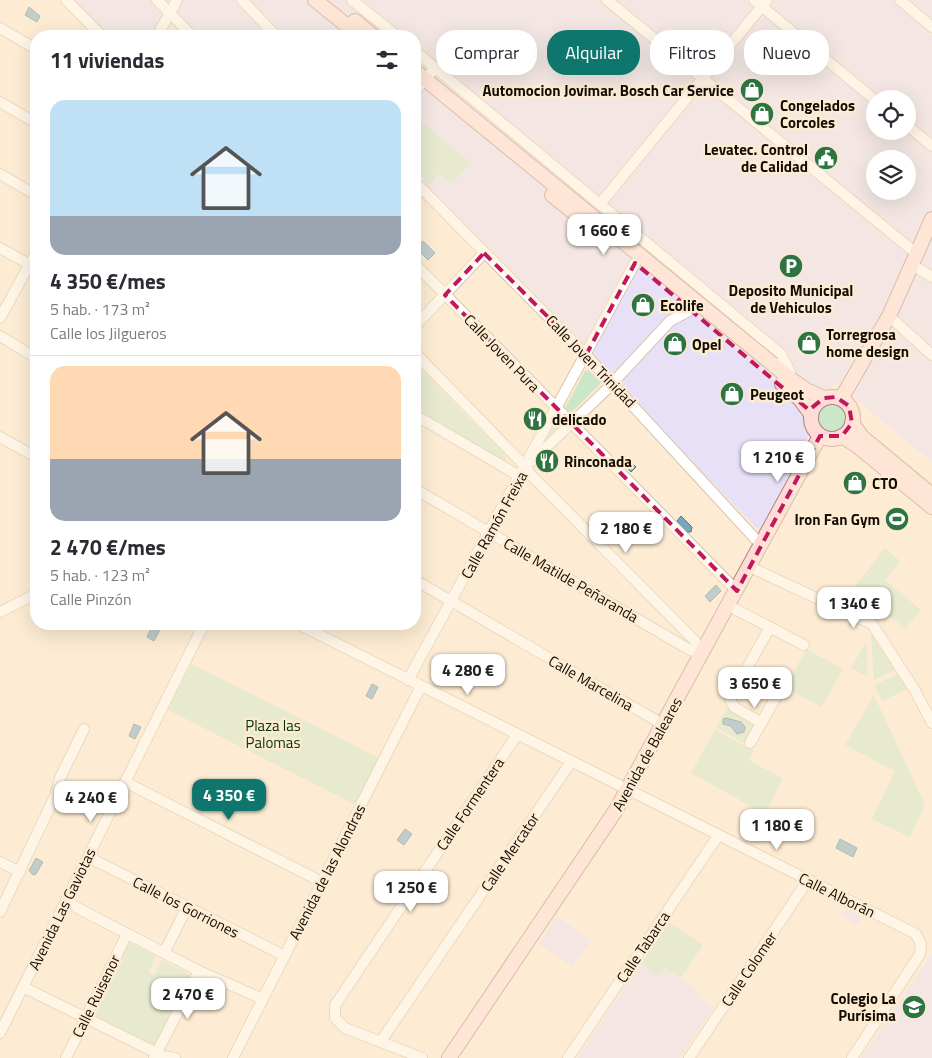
<!DOCTYPE html>
<html lang="es">
<head>
<meta charset="utf-8">
<style>
	:root { --surface:#fff; --page:#f2f2f3; --text:#2b2b33; --muted:#7c7c81; --line:#e1e1e2; --accent:#0f766e }
	body { margin:0; font-family:"Titillium Web",sans-serif; background:var(--page); color:var(--text); height:100vh; display:flex; flex-direction:column; font-size:19px; white-space:nowrap }
	* { box-sizing:border-box; margin:0 }
	p { font-size:16px; color:var(--muted) }
	.icon { flex:none; width:28px; height:28px; fill:none; stroke:currentColor; stroke-width:2; stroke-linecap:round; stroke-linejoin:round }
	.map { position:relative; flex:1; overflow:hidden }
	.drawer { position:absolute; left:30px; top:30px; width:391px; height:600px; display:flex; flex-direction:column; background:var(--surface); border-radius:20px; box-shadow:0 5px 20px #0002 }
	.drawer>* { flex:none }
	.banner { position:absolute; left:436px; top:30px; width:420px; height:45px; display:flex; gap:10px }
	.tools { position:absolute; left:866px; top:90px; display:grid; gap:10px }
	.tools a { display:grid; place-items:center; width:50px; height:50px; border-radius:50%; background:var(--surface); box-shadow:0 5px 20px #0002; font-size:25px }
	.price { position:absolute; translate:-50% -42px; padding:0 11px; border-radius:10px; background:#fff; color:#222; font-size:16px; line-height:32px; filter:drop-shadow(0 1px 2px #0008) }
	.price::after { content:''; position:absolute; left:50%; top:30px; width:15px; height:11px; margin-left:-8px; background:inherit; clip-path:polygon(0 0,100% 0,50% 100%) }
	.price.selected { background:var(--accent); color:#fff }
	ul { padding:0; list-style:none }
	li { display:grid; align-content:center; gap:10px; height:265px; padding:0 20px }
	li+li { border-top:1px solid var(--line) }
	li span { display:grid; place-items:center; height:155px; border-radius:15px; color:#555 }
	li>.icon { margin-inline-start:auto }
	span .icon { width:90px; height:90px; fill:#fffc; stroke-width:1 }
	li b { font-size:21px }
	h2 { display:flex; justify-content:space-between; align-items:center; height:60px; padding:0 20px; font-size:21px }
	.chip { padding:0 18px; border-radius:20px; background:var(--surface); box-shadow:0 5px 20px #0002; font-size:18px; line-height:45px }
	.chip.selected { background:var(--accent); color:#fff }
	.map>svg:first-child { display:block }
</style>
</head>
<body>
<div class="map">
<svg width="932" height="1058" viewBox="0 0 932 1058">
	<rect width="100%" height="100%" fill="#fdecd3"/>
	<g fill="#e8e0f6" fill-rule="evenodd">
		<path d="M 74,0 L 932,0 L 932,462 L 835,382 L 761,533 L 415,175 L 415,36 L 199,36 L 169,6 L 152,36 L 110,36 ZM 875,99 L 908,99 L 908,131 L 875,131 ZM 875,159 L 908,159 L 908,191 L 875,191 Z"/>
		<polygon points="846,908 862,916 857,925 841,916"/>
		<polygon points="557,916 591,940 573,967 539,944"/>
	</g>
	<g fill="#e9e0f5">
		<polygon points="932,953 932,1058 861,1058 931,955"/>
		<polygon points="641,964 657,975 663,967 700,992 698,996 714,1007 680,1058 577,1058"/>
	</g>
	<g fill="#cce6c8">
		<polygon points="415,117 470,162 453,184 439,173 430,185 415,170"/>
		<polygon points="415,363 506,456 506,461 503,461 415,410"/>
		<polygon points="588,370 601,382 600,384 571,413 565,408 585,371"/>
		<circle cx="832" cy="418" r="15"/>
		<polygon points="557,418 563,424 542,446 541,445"/>
		<polygon points="885,548 900,561 885,580 921,610 905,629 855,586"/>
		<polygon points="873,633 896,670 874,680 871,637"/>
		<polygon points="866,642 868,677 851,668"/>
		<polygon points="806,649 843,669 822,707 785,688"/>
		<polygon points="192,664 377,757 378,760 356,802 354,804 168,710 168,708"/>
		<polygon points="900,673 910,688 882,701 874,685"/>
		<polygon points="874,695 925,805 910,837 872,819 895,771 845,745"/>
		<polygon points="727,708 756,724 745,744 716,727"/>
		<polygon points="715,730 754,751 749,760 783,779 765,814 691,773"/>
		<polygon points="669,922 703,945 681,978 664,967 657,976 641,964"/>
		<polygon points="129,942 156,956 149,972 154,975 162,960 190,975 155,1046 92,1016"/>
	</g>
	<g fill="#77a6c1" stroke="#597888">
		<polygon points="29,7 40,16 37,22 25,15"/>
		<polygon points="423,241 435,253 428,260 416,248"/>
		<polygon points="621,455 625,456 636,467 631,472 620,461"/>
		<polygon points="681,516 692,527 691,532 687,532 677,521"/>
		<polygon points="716,585 721,591 710,602 705,596"/>
		<polygon points="153,624 162,626 154,641 147,637"/>
		<polygon points="372,684 378,687 372,699 366,696"/>
		<polygon points="726,718 741,722 745,727 744,732 737,734 731,726 723,724 723,719"/>
		<polygon points="134,724 141,727 135,739 129,736"/>
		<polygon points="405,829 412,834 404,845 397,840"/>
		<polygon points="840,839 857,848 853,857 836,848"/>
		<polygon points="36,858 43,862 36,874 33,875 29,871"/>
	</g>
	<g fill="none" stroke-linecap="round" stroke-linejoin="round">
		<g stroke="#d7c2a3" stroke-width="12">
			<g id="minor">
				<polyline points="66,0 102,36"/>
				<polyline points="157,0 192,36"/>
				<polyline points="242,0 276,36"/>
				<polyline points="352,0 397,36"/>
				<polyline points="607,0 917,254"/>
				<polyline points="754,0 875,100"/>
				<polyline points="900,0 932,27"/>
				<polyline points="0,28 36,49"/>
				<polyline points="157,36 177,0"/>
				<polyline points="415,51 781,354 789,370 792,380"/>
				<polyline points="415,91 435,68"/>
				<polyline points="0,102 36,123"/>
				<polyline points="908,126 932,146"/>
				<polyline points="0,174 36,195"/>
				<polyline points="415,182 586,355 761,545"/>
				<polyline points="600,204 767,0"/>
				<polyline points="0,248 36,268"/>
				<polyline points="415,264 737,591"/>
				<polyline points="913,265 932,277"/>
				<polyline points="889,316 932,355"/>
				<polyline points="0,318 36,253"/>
				<polyline points="415,326 484,253"/>
				<polyline points="0,336 36,358"/>
				<polyline points="415,353 526,467 531,475 695,641 703,654"/>
				<polyline points="415,415 521,477"/>
				<polyline points="0,437 36,457"/>
				<polyline points="532,461 606,390 670,321 691,310"/>
				<polyline points="415,489 690,650 703,654"/>
				<polyline points="750,567 872,624 914,689 932,723"/>
				<polyline points="415,580 664,725"/>
				<polyline points="729,606 804,645"/>
				<polyline points="0,612 36,594"/>
				<polyline points="298,624 916,934 921,944 920,954 852,1058"/>
				<polyline points="408,680 635,263"/>
				<polyline points="762,723 734,707 730,699 770,627"/>
				<polyline points="750,743 781,688"/>
				<polyline points="125,782 322,882"/>
				<polyline points="88,857 285,956"/>
				<polyline points="0,862 20,872"/>
				<polyline points="66,902 199,971 263,999"/>
				<polyline points="0,912 55,796 60,778 84,729"/>
				<polyline points="164,953 187,907"/>
				<polyline points="23,987 163,1056 175,1058"/>
				<polyline points="0,1033 204,624"/>
				<polyline points="381,1041 571,762"/>
				<polyline points="66,1058 127,934"/>
				<polyline points="154,1058 199,971"/>
				<polyline points="233,1058 421,686"/>
				<polyline points="422,1058 345,1028 335,1018 335,1005 517,735"/>
				<polyline points="568,1058 718,836"/>
				<polyline points="689,1058 808,880"/>
			</g>
		</g>
		<g stroke="#ac837b" stroke-width="16">
			<g id="major">
				<polyline points="315,0 360,36"/>
				<polyline points="355,21 373,36"/>
				<polyline points="415,71 792,380 806,390 824,398"/>
				<polyline points="552,195 594,229"/>
				<polyline points="782,384 799,398 811,414"/>
				<circle cx="832" cy="418" r="21"/>
				<polyline points="841,399 889,316 932,219"/>
				<polyline points="852,423 862,437 932,495"/>
				<polyline points="842,436 856,445 932,507"/>
				<polyline points="449,1058 616,810 820,436"/>
			</g>
		</g>
		<use href="#minor" stroke="#fff" stroke-width="10"/>
		<use href="#major" stroke="#fedbd7" stroke-width="14"/>
	</g>
	<path d="M0 0H932V1058H0ZM 484,253 L 586,355 L 635,263 L 809,410 L 824,398 L 836,397 L 849,406 L 852,423 L 842,436 L 820,436 L 737,591 L 445,295 Z" fill="#fdecd3" fill-opacity=".55" fill-rule="evenodd"/>
	<path fill="none" stroke="#c2185b" stroke-width="4" stroke-dasharray="10 6" stroke-linejoin="round" d="M 484,253 L 586,355 L 635,263 L 809,410 L 824,398 L 836,397 L 849,406 L 852,423 L 842,436 L 820,436 L 737,591 L 445,295 Z"/>
	<defs>
		<g id="shop-disc" transform="scale(1.25)"><circle r="9.5" fill="#2d7440" stroke="#fdecd3"/><path d="M-5-2.5h2.3a2.7 3.5 0 0 1 5.4 0H5L5.5 6h-11ZM-1.5-2.5h3a1.5 2.3 0 0 0-3 0Z" fill="#fff"/></g>
		<g id="civic-disc" transform="scale(1.25)"><circle r="9.5" fill="#2d7440" stroke="#fdecd3"/><path d="M-.6-6.5H3V-4.5H.6V-3L4-1V1h2V6H-6V1h2V-1L-.6-3ZM-1.2 2.5V6h2.4V2.5Z" fill="#fff"/></g>
		<g id="parking-disc" transform="scale(1.25)"><circle r="9.5" fill="#2d7440" stroke="#fdecd3"/><path d="M-3.5-5.5H1a3.5 3.5 0 0 1 0 7H-1V5.5H-3.5ZM-1-3.4V-.6H.8a1.4 1.4 0 0 0 0-2.8Z" fill="#fff"/></g>
		<g id="restaurant-disc" transform="scale(1.25)"><circle r="9.5" fill="#2d7440" stroke="#fdecd3"/><path d="M-5-6h1v4h1v-4h1v4h1v-4h1v5L-1.5 .5V6h-2V.5L-5-1ZM5-6V6H3V1.5H1.5Q1.5-4 5-6Z" fill="#fff"/></g>
		<g id="stadium-disc" transform="scale(1.25)"><circle r="9.5" fill="#2d7440" stroke="#fdecd3"/><path d="M0-5a6.5 5 0 1 0 0 10a6.5 5 0 1 0 0-10ZM-3.5-1.8h7v3.6h-7Z" fill="#fff"/></g>
		<g id="school-disc" transform="scale(1.25)"><circle r="9.5" fill="#2d7440" stroke="#fdecd3"/><path d="M0-5L7-2L0 1L-7-2ZM-4 1L0 2.5L4 1V4Q0 6-4 4Z" fill="#fff"/></g>
	</defs>
	<g fill-rule="evenodd">
		<use href="#shop-disc" x="752" y="90"/>
		<use href="#shop-disc" x="762" y="114"/>
		<use href="#civic-disc" x="826" y="158"/>
		<use href="#parking-disc" x="791" y="266"/>
		<use href="#shop-disc" x="643" y="305"/>
		<use href="#shop-disc" x="809" y="343"/>
		<use href="#shop-disc" x="675" y="344"/>
		<use href="#shop-disc" x="732" y="394"/>
		<use href="#restaurant-disc" x="535" y="419"/>
		<use href="#restaurant-disc" x="547" y="461"/>
		<use href="#shop-disc" x="855" y="483"/>
		<use href="#stadium-disc" x="897" y="519"/>
		<use href="#school-disc" x="914" y="1007"/>
	</g>
	<g text-anchor="middle" dominant-baseline="central" stroke-width="5" stroke-linejoin="round" paint-order="stroke">
		<g font-size="15" font-weight="bold" fill="#130c03" stroke="#fdecd3" text-anchor="start">
			<text x="734" y="90" text-anchor="end">Automocion Jovimar. Bosch Car Service</text>
			<text x="780" y="105">Congelados<tspan x="780" dy="17">Corcoles</tspan></text>
			<text x="808" y="149" text-anchor="end">Levatec. Control<tspan x="808" dy="17">de Calidad</tspan></text>
			<text x="791" y="290" text-anchor="middle">Deposito Municipal<tspan x="791" dy="17">de Vehiculos</tspan></text>
			<text x="660" y="305">Ecolife</text>
			<text x="826" y="334">Torregrosa<tspan x="826" dy="17">home design</tspan></text>
			<text x="692" y="344">Opel</text>
			<text x="750" y="394">Peugeot</text>
			<text x="552" y="419">delicado</text>
			<text x="564" y="461">Rinconada</text>
			<text x="872" y="483">CTO</text>
			<text x="880" y="519" text-anchor="end">Iron Fan Gym</text>
			<text x="896" y="998" text-anchor="end">Colegio La<tspan x="896" dy="17">Purísima</tspan></text>
		</g>
		<g font-size="15" fill="#130c03" stroke="#fdecd3">
			<text transform="translate(502 353) rotate(46)">Calle Joven Pura</text>
			<text transform="translate(591 361) rotate(46)">Calle Joven Trinidad</text>
			<text transform="translate(494 525) rotate(-61)">Calle Ramón Freixa</text>
			<text transform="translate(571 580) rotate(30)">Calle Matilde Peñaranda</text>
			<text transform="translate(591 683) rotate(30)">Calle Marcelina</text>
			<text transform="translate(647 754) rotate(-61)">Avenida de Baleares</text>
			<text transform="translate(470 804) rotate(-56)">Calle Formentera</text>
			<text transform="translate(510 852) rotate(-56)">Calle Mercator</text>
			<text transform="translate(327 872) rotate(-63)">Avenida de las Alondras</text>
			<text transform="translate(837 895) rotate(26)">Calle Alborán</text>
			<text transform="translate(186 907) rotate(27)">Calle los Gorriones</text>
			<text transform="translate(62 909) rotate(-64)">Avenida Las Gaviotas</text>
			<text transform="translate(643 947) rotate(-56)">Calle Tabarca</text>
			<text transform="translate(749 969) rotate(-56)">Calle Colomer</text>
			<text transform="translate(96 996) rotate(-64)">Calle Ruisenor</text>
		</g>
		<g font-size="15" fill="#063601" stroke="#fdecd3">
			<text x="273" y="725">Plaza las<tspan x="273" dy="17">Palomas</tspan></text>
		</g>
	</g>
</svg>
<div class="tools">
<a><svg class="icon" aria-label="locate" viewBox="0 0 24 24"><circle cx="12" cy="12" r="6"/><path d="M12 2v4M12 18v4M2 12h4M18 12h4"/></svg></a>
<a><svg class="icon" aria-label="layers" viewBox="0 0 24 24"><path d="M12 4l9 5-9 5-9-5zM3 14l9 5 9-5"/></svg></a>
</div>
<b class="price" style="left:604px;top:256px">1 660 €</b>
<b class="price" style="left:778px;top:483px">1 210 €</b>
<b class="price" style="left:626px;top:554px">2 180 €</b>
<b class="price" style="left:854px;top:629px">1 340 €</b>
<b class="price" style="left:468px;top:696px">4 280 €</b>
<b class="price" style="left:755px;top:709px">3 650 €</b>
<b class="price selected" style="left:229px;top:821px">4 350 €</b>
<b class="price" style="left:91px;top:823px">4 240 €</b>
<b class="price" style="left:777px;top:851px">1 180 €</b>
<b class="price" style="left:411px;top:913px">1 250 €</b>
<b class="price" style="left:188px;top:1020px">2 470 €</b>
<div class="banner">
<a class="chip">Comprar</a>
<a class="chip selected">Alquilar</a>
<a class="chip">Filtros</a>
<a class="chip">Nuevo</a>
</div>
<section class="drawer">
<h2>11 viviendas<svg class="icon" aria-label="filters" viewBox="0 0 24 24"><path d="M4 7h16M4 17h16"/><circle cx="9" cy="7" r="2"/><circle cx="15" cy="17" r="2"/></svg></h2>
<ul>
<li><span style="background:linear-gradient(#bfe0f5 75%,#9aa5b1 0)"><svg class="icon" aria-label="home" viewBox="0 0 24 24"><path d="M3 11l9-7 9 7M6 9v11h12V9"/></svg></span><div><b>4 350 €/mes</b><p>5 hab. · 173 m²</p><p>Calle los Jilgueros</p></div></li>
<li><span style="background:linear-gradient(#ffd9b3 60%,#9aa5b1 0)"><svg class="icon" aria-label="home" viewBox="0 0 24 24"><path d="M3 11l9-7 9 7M6 9v11h12V9"/></svg></span><div><b>2 470 €/mes</b><p>5 hab. · 123 m²</p><p>Calle Pinzón</p></div></li>
</ul>
</section>
</div>
</body>
</html>
